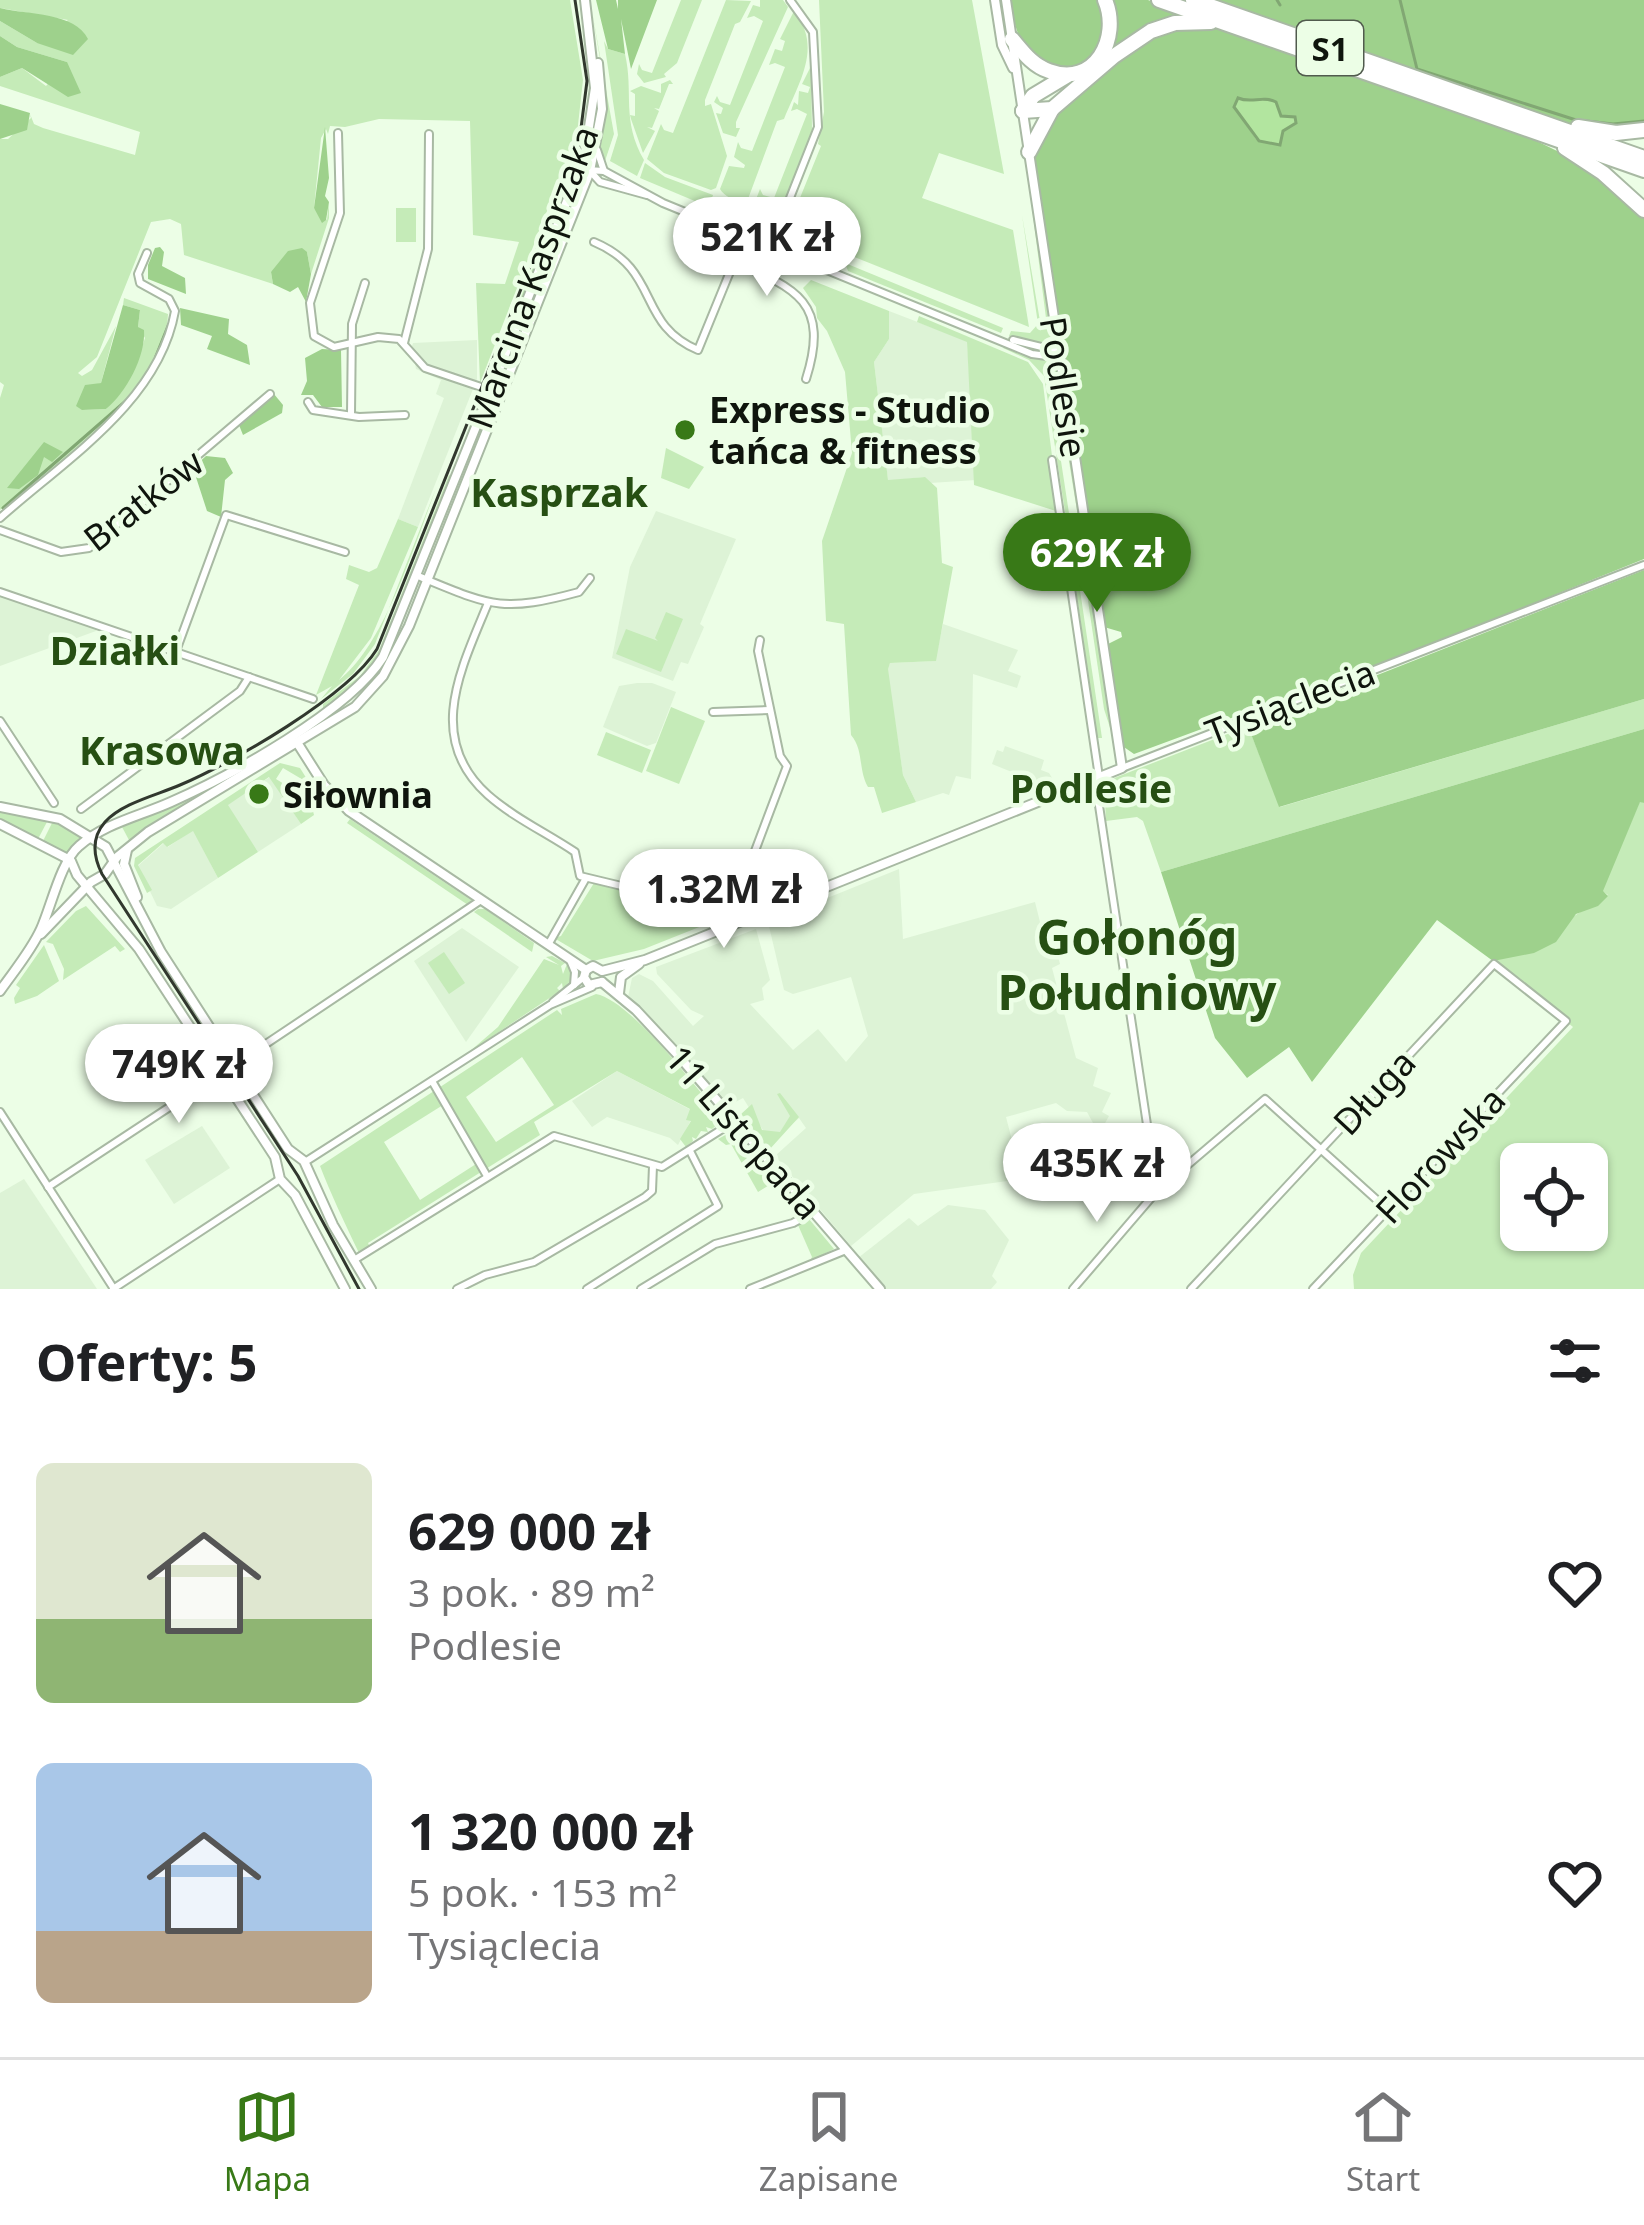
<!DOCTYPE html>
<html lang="pl">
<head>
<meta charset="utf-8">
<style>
	:root { --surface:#fff; --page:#f2f2f2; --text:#202124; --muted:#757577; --line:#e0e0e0; --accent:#387917 }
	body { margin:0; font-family:"Noto Sans",sans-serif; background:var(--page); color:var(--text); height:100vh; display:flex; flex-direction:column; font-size:45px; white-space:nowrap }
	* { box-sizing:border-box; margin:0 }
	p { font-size:39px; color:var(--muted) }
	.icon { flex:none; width:66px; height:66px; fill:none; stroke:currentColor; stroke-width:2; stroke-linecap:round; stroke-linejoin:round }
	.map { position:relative; height:1289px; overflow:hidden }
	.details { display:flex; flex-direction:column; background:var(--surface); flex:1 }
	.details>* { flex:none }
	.tools { position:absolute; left:1500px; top:1143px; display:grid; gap:24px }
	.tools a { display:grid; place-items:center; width:108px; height:108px; border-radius:18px; background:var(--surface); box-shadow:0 3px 9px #0004; font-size:60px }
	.price { position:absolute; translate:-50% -102px; padding:0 27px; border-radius:42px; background:#fff; color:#222; font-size:39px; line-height:78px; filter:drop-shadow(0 3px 6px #0008) }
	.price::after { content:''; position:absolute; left:50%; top:72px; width:36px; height:27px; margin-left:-18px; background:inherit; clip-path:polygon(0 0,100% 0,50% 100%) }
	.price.current { background:var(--accent); color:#fff }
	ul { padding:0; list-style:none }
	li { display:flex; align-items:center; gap:36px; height:300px; padding:0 36px }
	li span { display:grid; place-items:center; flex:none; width:336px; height:240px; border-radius:18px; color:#555 }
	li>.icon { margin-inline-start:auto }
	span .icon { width:144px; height:144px; fill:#fffc; stroke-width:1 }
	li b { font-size:51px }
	h2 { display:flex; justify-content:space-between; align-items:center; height:144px; padding:0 36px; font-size:51px }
	.tabs { display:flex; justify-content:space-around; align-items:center; height:168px; border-top:3px solid var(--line); background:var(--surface); font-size:33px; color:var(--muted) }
	.tabs a { display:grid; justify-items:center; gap:6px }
	.tabs .current { color:var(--accent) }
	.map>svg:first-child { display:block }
</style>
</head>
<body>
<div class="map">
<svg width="1644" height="1289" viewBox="0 0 1644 1289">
	<rect width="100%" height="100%" fill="#ecfee6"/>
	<g fill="#ddf3d6">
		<polygon points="889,311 967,341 976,480 930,483 923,477 888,481 874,362 889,339"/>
		<polygon points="477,340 477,379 418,527 398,519 444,398 436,394 441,380 416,369 412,346 413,343"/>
		<polygon points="656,511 736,539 700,624 704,627 688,664 681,662 673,681 612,658 630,567"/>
		<polygon points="0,596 97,628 96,631 0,666"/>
		<polygon points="943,624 1018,650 1008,671 1021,676 1017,688 973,674 971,779 956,776 949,795 943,793 916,802 903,775 887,670 890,663 935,661"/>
		<polygon points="637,683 652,683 676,692 656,743 647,746 603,727 619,686"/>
		<polygon points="1005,746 1044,760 1041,770 1049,773 1057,786 1052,788 992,764 997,750 1003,752"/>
		<polygon points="270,777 301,824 258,852 227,805"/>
		<polygon points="193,830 218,878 171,909 157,906 138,866 164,843 168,847"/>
		<polygon points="899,869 903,939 1035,902 1043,934 1052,933 1060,964 1052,968 1076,1058 1098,1068 1093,1086 1111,1093 1102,1112 1109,1116 1099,1134 1087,1112 1067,1111 1056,1103 1006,1117 1022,1179 914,1194 851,1246 775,1156 806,1128 799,1118 771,1143 743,1098 728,1106 628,997 632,978 639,974 653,981 693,1026 704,1016 691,1010 657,974 656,967 756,929 770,980 762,988 764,1000 750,1004 793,1050 818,1029 846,1062 868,1036 851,977 793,994 784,990 768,922"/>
		<polygon points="462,928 519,967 466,1042 414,961"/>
		<polygon points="617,1071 691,1110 687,1119 691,1120 678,1145 670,1138 607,1117 592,1127 572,1101"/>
		<polygon points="202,1126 230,1168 174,1204 145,1160"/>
		<polygon points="24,1179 64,1239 97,1289 0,1289 0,1193"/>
		<polygon points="948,1205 985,1210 1009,1240 992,1276 997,1282 991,1289 885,1289 858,1258 909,1218 918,1226"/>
	</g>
	<g fill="#c5ebb8" fill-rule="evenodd">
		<path d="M 0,0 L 570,0 L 583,80 L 577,134 L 480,383 L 476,283 L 505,284 L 519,242 L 473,235 L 470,121 L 379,119 L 345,127 L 330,126 L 328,134 L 326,129 L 321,138 L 314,208 L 327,220 L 329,202 L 329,218 L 311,274 L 307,252 L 271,272 L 273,284 L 184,255 L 181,224 L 170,219 L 151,222 L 97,357 L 78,373 L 82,376 L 92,370 L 116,326 L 101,383 L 95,385 L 82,410 L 106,409 C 126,387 136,366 145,338 L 138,327 L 140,310 L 123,305 L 124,298 L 168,314 C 165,394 56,463 0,510 L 0,398 L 4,385 L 0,382 L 0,139 L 8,139 L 31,118 L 30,114 L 34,124 L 43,128 L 135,155 L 140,132 L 0,86 L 0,77 L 22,68 L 46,86 L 67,62 L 17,47 L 0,36 L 0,21 L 37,43 L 68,20 L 0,8 Z"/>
		<polygon points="590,0 614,134 604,164 600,153 604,82"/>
		<polygon points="681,0 702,0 677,63 664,74 666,77 644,83 637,74 639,64 642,70 652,73"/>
		<polygon points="726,0 751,1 740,22 735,24 705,100 705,106 711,104 727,156 716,188 711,190 664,173 647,159 661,124 664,130 673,133"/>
		<polygon points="760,0 783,0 788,7 736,122 736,128 740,128 736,137 723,133 716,113 721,114 723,108 714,102 717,96 720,102 730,105 763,21 754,16 747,18 753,5 760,7"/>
		<polygon points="819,0 972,0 1004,174 939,153 922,198 1013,230 1029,327 787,230 821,146 818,144 824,112"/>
		<path d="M 794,11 C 823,47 799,82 784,119 L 777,121 L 748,199 L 752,199 C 744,206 725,198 720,189 L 729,166 L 744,168 L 745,165 L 734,157 L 738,142 L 741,148 L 752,151 L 785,67 L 775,63 L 769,65 L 775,49 L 782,51 L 785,41 L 780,39 Z"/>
		<path d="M 604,41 L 608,49 L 625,54 C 634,93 621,120 644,160 L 637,176 L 610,161 L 618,135 Z"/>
		<polygon points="811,66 812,130 781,211 773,213 755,202 760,189 763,195 774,198 807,114 797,109 791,111 794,102 798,105 799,91 808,93 810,87 802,84"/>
		<polygon points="670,80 673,84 669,84 659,109 654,108 659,111 652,128 647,127 655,131 643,153 631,119 630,115 635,116 635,94 630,91 641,86 661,93 661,84"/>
		<polygon points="645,163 665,177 713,195 709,207 640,178"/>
		<polygon points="569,189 489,385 486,385 563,191"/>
		<polygon points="575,191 577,197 500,387 497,385"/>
		<polygon points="1031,200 1053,328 1051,338 1041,344 1009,336 1011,331 1030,333 1038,324 1022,215 1041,327 1047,326"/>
		<polygon points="740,205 775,218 773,230 735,218"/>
		<rect x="396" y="208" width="20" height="34"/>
		<polygon points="845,263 1003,328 1001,333 848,271"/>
		<path d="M 811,280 L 889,311 L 889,339 L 874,362 L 888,480 L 925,477 L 937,488 L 942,563 L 953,567 L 936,661 L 890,663 L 888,669 L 903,775 L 916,802 L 882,813 L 874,787 L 868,787 C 858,770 864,750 851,735 L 844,624 L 826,621 L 822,541 L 852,453 L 845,372 L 827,331 L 817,318 L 816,307 L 803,288 Z"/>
		<polygon points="919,316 1028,362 1043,384 1059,512 974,485 967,342 917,322"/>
		<polygon points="1005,344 1053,362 1058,368 1085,560 1053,363 1046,363 1076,559 1073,563 1044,376 1029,360 1003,348"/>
		<polygon points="666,448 704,467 689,489 661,478"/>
		<path d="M 442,473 L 375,644 L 353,674 L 321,699 L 332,686 L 316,695 L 359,585 L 346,579 L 349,565 L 369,572 L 377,568 L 398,519 L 418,527 L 371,638 L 339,680 C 387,644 419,530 442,473 Z"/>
		<polygon points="449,475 454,477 383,651 365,677 323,712 323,704 360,676 379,650"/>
		<polygon points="1083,567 1088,568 1113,737 1104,709"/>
		<polygon points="1073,568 1077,570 1102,738 1097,738"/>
		<polygon points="666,612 683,619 661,672 616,654 626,629 658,641 655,638"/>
		<polygon points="1644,699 1644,729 1161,872 1143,821 1137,817 1106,821 1104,782 1248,726 1280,807"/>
		<polygon points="671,707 705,721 679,784 646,771"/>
		<polygon points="606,732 651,750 642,773 597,755"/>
		<polygon points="280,763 300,768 310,784 283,768 276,779 310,800 314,815 301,824 269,777 228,805 258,852 218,878 193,831 167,847 163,843 138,865 152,890 147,893 134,866 135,858"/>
		<polygon points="191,797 194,801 130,842 121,825"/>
		<path d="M 1640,801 L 1644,803 L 1644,1289 L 1354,1289 L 1353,1275 L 1361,1253 L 1573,1027 L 1493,961 C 1522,948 1550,937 1573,917 C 1584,908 1597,906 1608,895 L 1602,891 ZM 1521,1164 L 1587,1164 L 1587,1230 L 1521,1230 Z"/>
		<polygon points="0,810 48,820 38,839 0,820"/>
		<polygon points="350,819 471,900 471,907 347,823"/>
		<polygon points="53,821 86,839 69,855 43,841"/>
		<polygon points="594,883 659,896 731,884 751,889 757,904 644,949 593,961 554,938 561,936"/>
		<polygon points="86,906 125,949 120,952 115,946 63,980 64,969 53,944 46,942 76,911"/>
		<polygon points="478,909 485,909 534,943 532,952 474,912"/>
		<polygon points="44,945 59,981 37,996 15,1004 14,998 20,988 16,985"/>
		<polygon points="444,952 465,983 449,994 428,963"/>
		<polygon points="552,956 565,963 561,966 563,974 567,964 573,978 563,989 562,983 557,988 560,991 469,1052 498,1027 544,959 559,965 546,957"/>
		<path d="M 596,994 C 632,1001 698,1090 723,1120 L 712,1129 L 706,1127 L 708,1132 L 701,1131 L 696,1139 L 692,1137 L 693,1141 L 686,1147 L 680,1139 L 691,1121 L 686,1120 L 690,1109 L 617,1071 L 534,1122 L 540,1135 L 368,1243 L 370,1247 L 359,1253 C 345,1224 330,1192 320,1166 L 557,1010 L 562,1015 L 561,1009 ZM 522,1057 L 554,1105 L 496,1142 L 466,1097 ZM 443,1105 L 476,1164 L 420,1200 L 384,1142 Z"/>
		<polygon points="780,1093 799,1117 769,1150 740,1115 752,1104 762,1130 780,1132 790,1116 777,1094"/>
		<polygon points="733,1131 754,1155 750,1162 758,1160 776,1181 758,1192 731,1144 726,1145 718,1139"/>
		<polygon points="809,1219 834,1249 810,1261 812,1257 798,1225 793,1226"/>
	</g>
	<g fill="#9ed18c" fill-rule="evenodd">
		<polygon points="596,0 616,0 618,9 618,0 657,0 631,69 621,19 625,54 608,49"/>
		<path d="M 1010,0 L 1100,0 L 1108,24 L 1095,58 C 1087,62 1076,70 1067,70 C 1027,73 1014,31 1010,0 Z"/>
		<polygon points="1108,0 1148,0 1193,17 1107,53"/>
		<polygon points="1210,0 1644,0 1644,127 1577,126 1553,121"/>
		<path d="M 0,8 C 28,15 75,12 88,39 L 73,55 L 37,43 L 0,21 Z"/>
		<path d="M 1198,25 L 1236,33 C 1297,55 1358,76 1419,98 C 1501,127 1586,149 1644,218 L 1644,559 L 1440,641 L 1134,754 L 1121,745 L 1106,645 L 1122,637 L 1121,632 L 1104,627 L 1034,155 L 1048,119 L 1154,32 ZM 1262,98 L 1285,119 L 1294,117 L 1282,131 L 1278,145 L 1256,139 L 1234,107 Z"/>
		<polygon points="0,36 17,47 67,62 81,93 68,97 22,68 0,77"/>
		<polygon points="0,104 30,113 27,130 0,139"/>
		<polygon points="325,127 329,178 325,196 329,202 326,220 322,223 314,208"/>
		<polygon points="160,247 164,252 162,266 185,278 186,294 148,279 148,265 155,248"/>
		<polygon points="302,248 307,252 311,274 306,302 298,287 290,292 273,284 271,272 288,251"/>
		<path d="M 123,305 L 140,310 L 138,327 L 144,330 C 146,356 126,393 106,409 L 82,410 L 76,406 L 85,385 L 101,383 Z"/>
		<polygon points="180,308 229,319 228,334 247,345 250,365 207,349 212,336 181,325"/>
		<polygon points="322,349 341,350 342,407 322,407 313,395 301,395 307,381 305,358"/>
		<polygon points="274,394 283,405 282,413 243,435 239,425"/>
		<polygon points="44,442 63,452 52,462 44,457 38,475 19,489 7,488"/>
		<polygon points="206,456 225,458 233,473 225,480 221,517 207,511 193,468"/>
		<polygon points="1644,570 1644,699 1279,807 1248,726"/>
		<polygon points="1644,729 1644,803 1640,802 1603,891 1608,896 1598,906 1576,914 1556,942 1534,953 1493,961 1437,920 1312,1082 1289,1047 1247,1078 1215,1038 1161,872"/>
	</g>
	<path fill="#b2e59f" stroke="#81a773" stroke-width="3" d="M 1238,98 C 1252,104 1262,95 1276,102 L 1281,116 L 1295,117 L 1296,123 L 1283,131 L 1280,145 L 1259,141 L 1234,107 Z"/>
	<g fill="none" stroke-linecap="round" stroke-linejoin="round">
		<g stroke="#81a773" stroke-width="3">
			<polyline points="1277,0 1280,5"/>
			<polyline points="1400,0 1417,69 1576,120"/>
			<polyline points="1586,121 1613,124 1644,121"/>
			<polyline points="156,356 168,326"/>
			<polyline points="3,508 128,399"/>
		</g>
		<g stroke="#a8b9a3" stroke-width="10">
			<g id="minor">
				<polyline points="338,133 340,213 310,303 314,336 334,347 378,337 399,339 425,368 490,390"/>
				<polyline points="597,150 604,171"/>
				<polyline points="586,170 604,171 663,203 1032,354 1047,356 1059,351"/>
				<polyline points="590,171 600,182 647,195"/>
				<path d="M 594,242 C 661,270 636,324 698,350 L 745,235"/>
				<polyline points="771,246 818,127 813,32 790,0"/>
				<path d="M 734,262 C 797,288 830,303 806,379"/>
				<polyline points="1013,340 1058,351"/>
				<polyline points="404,343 428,249 429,134"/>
				<polyline points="308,402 313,410 359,417 405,415"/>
				<polyline points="351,414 352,324 365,283"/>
				<polyline points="1052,460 1099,777"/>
				<path d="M 0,518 C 65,460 159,402 175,311 L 169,299 L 140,283 L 138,274 L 147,253"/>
				<polyline points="0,530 61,552 89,548 270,394"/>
				<polyline points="1068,566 1091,562"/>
				<path d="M 418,576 C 491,606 501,613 579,592 L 590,578"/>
				<polyline points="0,592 313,699"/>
				<path d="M 488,603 C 462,667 424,738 488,795 C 514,818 547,833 575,852 L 580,876 L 655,894 L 744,880 L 755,888 L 766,911"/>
				<polyline points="176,651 226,515 345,552"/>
				<polyline points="713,712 770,710"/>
				<polyline points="0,721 54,803"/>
				<polyline points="1122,768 1644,565"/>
				<polyline points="1095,779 1157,1191"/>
				<polyline points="81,809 240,691 249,677"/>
				<polyline points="744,880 787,766 780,756 758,651 760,640"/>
				<polyline points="548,945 586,878"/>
				<polyline points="570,960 575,972 574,985"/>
				<polyline points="553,1002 584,977"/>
				<polyline points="231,1058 248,1056 481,900"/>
				<polyline points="432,1081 487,1176"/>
				<polyline points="0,1112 114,1289"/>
				<polyline points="305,1162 550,1005 592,987"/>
				<polyline points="48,1187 206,1083 215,1080 227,1086"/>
				<polyline points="354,1260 554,1136 662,1167 735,1121"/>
				<polyline points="113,1289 280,1179"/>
				<polyline points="457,1289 485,1275 534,1262 645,1197 652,1191 653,1166"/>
				<polyline points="587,1289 718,1206 690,1151"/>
				<polyline points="641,1289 715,1244 793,1223 813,1212"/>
				<polyline points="750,1289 846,1250"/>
				<polyline points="1073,1289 1157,1191 1265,1099 1388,1210"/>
				<polyline points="1191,1289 1494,964 1566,1021 1313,1289"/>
			</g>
		</g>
		<g stroke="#a8b9a3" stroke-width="12">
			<g id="tertiary">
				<polyline points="995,0 1002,45 1013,68"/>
				<polyline points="298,744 324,785 349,811 586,970"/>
				<polyline points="0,807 60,819 106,847 161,952 288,1149 304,1161 333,1225 371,1289"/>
				<polyline points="0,824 70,860"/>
				<polyline points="127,850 124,864 137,897"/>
				<polyline points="71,861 77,875 139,949 275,1157 280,1179 295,1195 345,1289"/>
				<polyline points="41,934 91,882 105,874 117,857 148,832 355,707 383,676 409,626 590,171 602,109 598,63"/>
				<polyline points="586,970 593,966 602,971 645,960 1122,768 1006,0"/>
				<polyline points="586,970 584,977 589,985 602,982"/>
				<polyline points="602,982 636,1010 677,1054 880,1289"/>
				<path d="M 0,991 C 14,971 31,951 41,929 C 51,907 61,861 79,846 C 105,823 140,816 171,802 C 230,776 349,711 383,657 L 584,159 L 595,88 L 585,0"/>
				<polyline points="619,993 621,977 639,964"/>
			</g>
		</g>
		<g stroke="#a8b9a3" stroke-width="18">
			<g id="motorway">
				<polyline points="1159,0 1644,170"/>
				<polyline points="1193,0 1644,158"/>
				<path d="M 1012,39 C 1023,52 1032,65 1049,71 C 1095,88 1121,38 1105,0"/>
				<polyline points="1023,111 1052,109 1114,56 1151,31 1175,23 1211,22"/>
				<polyline points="1023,111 1033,96 1068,75"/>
				<polyline points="1578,127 1616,133 1644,130"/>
				<polyline points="1565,148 1603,173 1644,210"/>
				<polyline points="1029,152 1052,109"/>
			</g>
		</g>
		<use href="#minor" stroke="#fff" stroke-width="6"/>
		<use href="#tertiary" stroke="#fff" stroke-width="8"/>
		<use href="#motorway" stroke="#fff" stroke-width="14"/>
		<path stroke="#31382e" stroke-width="3" d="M 359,1289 L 298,1176 L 102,874 C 93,856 91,838 105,822 C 122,803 157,795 180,785 C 232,763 348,696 377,649 L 579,144 L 587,81 L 575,0"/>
	</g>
	<g fill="#387917" stroke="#ecfee6" stroke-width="4.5">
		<circle cx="685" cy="430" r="12"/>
		<circle cx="259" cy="794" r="12"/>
	</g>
	<g text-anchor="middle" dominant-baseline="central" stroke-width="9" stroke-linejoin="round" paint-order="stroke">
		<rect fill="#ecfee6" stroke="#515b4e" stroke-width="3" x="1297" y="21" width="66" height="54" rx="9"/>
		<g font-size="33" font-weight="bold" fill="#0f150d">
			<text x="1330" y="48">S1</text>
		</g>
		<g font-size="36" fill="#0f150d" stroke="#ecfee6">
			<text transform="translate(532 277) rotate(-70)">Marcina Kasprzaka</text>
			<text transform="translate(1064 387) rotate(81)">Podlesie</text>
			<text transform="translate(143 500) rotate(-38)">Bratków</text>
			<text transform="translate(1290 702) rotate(-21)">Tysiąclecia</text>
			<text transform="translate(1374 1092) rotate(-47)">Długa</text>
			<text transform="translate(744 1132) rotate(49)">11 Listopada</text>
			<text transform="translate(1440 1155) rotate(-47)">Florowska</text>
		</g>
		<g font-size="36" font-weight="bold" fill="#0f150d" stroke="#ecfee6" text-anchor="start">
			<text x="709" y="409">Express - Studio<tspan x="709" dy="41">tańca &amp; fitness</tspan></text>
			<text x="283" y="794">Siłownia</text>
		</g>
		<g font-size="39" font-weight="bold" fill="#264f13" stroke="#ecfee6">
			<text x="559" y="491">Kasprzak</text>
			<text x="115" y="649">Działki</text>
			<text x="162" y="749">Krasowa</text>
			<text x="1091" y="787">Podlesie</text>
		</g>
		<g font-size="48" font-weight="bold" fill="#264f13" stroke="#ecfee6">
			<text x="1137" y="936">Gołonóg<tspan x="1137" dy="55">Południowy</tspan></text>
		</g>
	</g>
</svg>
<div class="tools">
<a><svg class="icon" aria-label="locate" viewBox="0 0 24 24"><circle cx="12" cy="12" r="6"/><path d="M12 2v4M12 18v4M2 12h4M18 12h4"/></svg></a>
</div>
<b class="price" style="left:767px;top:299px">521K zł</b>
<b class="price current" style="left:1097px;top:615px">629K zł</b>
<b class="price" style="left:724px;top:951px">1.32M zł</b>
<b class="price" style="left:179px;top:1126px">749K zł</b>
<b class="price" style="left:1097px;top:1225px">435K zł</b>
</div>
<section class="details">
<h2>Oferty: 5<svg class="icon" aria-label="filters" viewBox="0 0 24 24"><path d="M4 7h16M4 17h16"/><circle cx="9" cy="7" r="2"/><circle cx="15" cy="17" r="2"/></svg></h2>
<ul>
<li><span style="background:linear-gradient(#dfe7d0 65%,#8fb573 0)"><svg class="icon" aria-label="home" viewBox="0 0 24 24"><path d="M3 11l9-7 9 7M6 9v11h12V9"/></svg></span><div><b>629 000 zł</b><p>3 pok. · 89 m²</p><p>Podlesie</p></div><svg class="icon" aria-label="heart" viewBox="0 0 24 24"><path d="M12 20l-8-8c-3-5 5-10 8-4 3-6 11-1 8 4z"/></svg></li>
<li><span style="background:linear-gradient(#a9c7e8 70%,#b9a48a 0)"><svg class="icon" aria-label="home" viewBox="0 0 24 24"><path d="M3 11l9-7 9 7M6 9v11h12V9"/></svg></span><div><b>1 320 000 zł</b><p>5 pok. · 153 m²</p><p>Tysiąclecia</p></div><svg class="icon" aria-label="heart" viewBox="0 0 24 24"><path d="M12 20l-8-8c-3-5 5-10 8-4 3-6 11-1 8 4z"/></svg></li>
</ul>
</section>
<nav class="tabs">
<a class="current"><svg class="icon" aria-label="map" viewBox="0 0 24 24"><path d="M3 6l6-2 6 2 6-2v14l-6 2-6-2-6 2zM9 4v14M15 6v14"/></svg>Mapa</a>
<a><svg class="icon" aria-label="saved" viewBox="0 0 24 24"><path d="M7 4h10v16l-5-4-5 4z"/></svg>Zapisane</a>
<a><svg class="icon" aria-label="home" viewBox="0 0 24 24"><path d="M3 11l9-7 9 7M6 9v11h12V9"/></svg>Start</a>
</nav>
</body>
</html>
